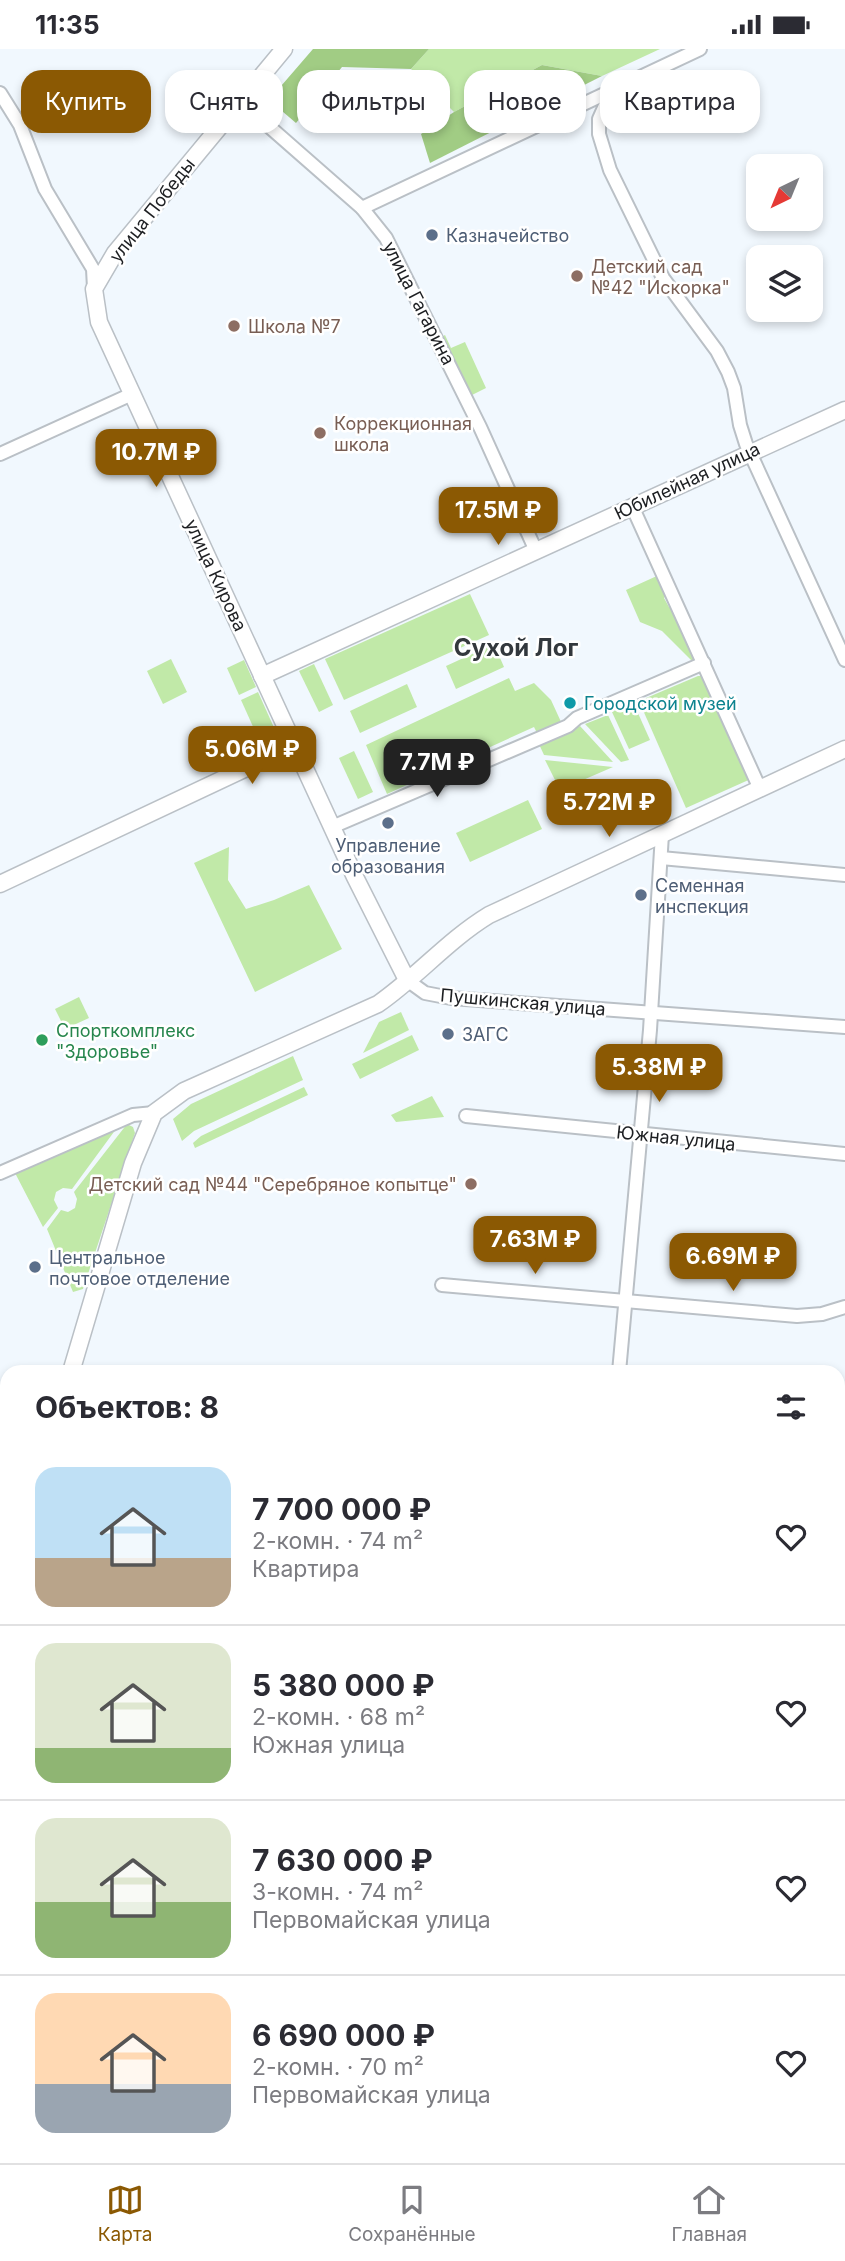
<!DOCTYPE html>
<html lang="ru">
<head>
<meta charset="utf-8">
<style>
	:root { --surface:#fff; --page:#f2f2f3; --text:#2b2b33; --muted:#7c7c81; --line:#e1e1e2; --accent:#8b5903 }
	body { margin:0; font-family:Inter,sans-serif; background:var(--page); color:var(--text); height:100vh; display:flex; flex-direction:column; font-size:26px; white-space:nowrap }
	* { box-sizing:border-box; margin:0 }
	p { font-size:23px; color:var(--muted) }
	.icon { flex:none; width:38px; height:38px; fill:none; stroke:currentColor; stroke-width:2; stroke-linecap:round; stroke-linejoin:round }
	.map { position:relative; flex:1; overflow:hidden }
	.details { position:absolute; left:0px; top:1316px; width:845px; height:798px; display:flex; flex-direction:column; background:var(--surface); border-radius:21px 21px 0 0; box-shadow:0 4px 10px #0003 }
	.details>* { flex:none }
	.banner { position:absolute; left:21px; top:21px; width:803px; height:63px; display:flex; gap:14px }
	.needle { width:46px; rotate:223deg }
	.fabs { position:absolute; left:746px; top:105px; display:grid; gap:14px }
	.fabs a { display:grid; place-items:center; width:77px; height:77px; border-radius:14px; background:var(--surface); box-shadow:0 4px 10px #0003; font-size:35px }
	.price { position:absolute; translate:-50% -60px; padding:0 16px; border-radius:14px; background:var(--accent); color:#fff; font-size:23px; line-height:46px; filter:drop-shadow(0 2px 4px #0008) }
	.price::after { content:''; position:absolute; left:50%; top:42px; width:21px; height:16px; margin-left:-10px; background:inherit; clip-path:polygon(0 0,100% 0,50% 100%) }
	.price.active { background:#222; color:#fff }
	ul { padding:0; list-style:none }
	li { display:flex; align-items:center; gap:21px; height:175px; padding:0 35px }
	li+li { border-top:2px solid var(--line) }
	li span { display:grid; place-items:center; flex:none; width:196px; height:140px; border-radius:21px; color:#555 }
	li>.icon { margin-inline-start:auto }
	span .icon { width:84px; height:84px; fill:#fffc; stroke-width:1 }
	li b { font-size:30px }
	h2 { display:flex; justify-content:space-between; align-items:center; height:84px; padding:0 35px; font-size:30px }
	.chip { padding:0 24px; border-radius:21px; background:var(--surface); box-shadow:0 4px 10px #0003; font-size:24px; line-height:63px }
	.chip.active { background:var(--accent); color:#fff }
	.status { display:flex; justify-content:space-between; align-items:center; height:49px; padding:0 35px; background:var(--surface); direction:ltr }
	.status svg { height:19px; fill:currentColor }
	.tab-bar { display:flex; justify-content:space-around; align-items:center; height:98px; border-top:2px solid var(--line); background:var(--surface); font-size:19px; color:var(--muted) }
	.tab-bar a { display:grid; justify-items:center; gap:4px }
	.tab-bar .active { color:var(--accent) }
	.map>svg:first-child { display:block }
</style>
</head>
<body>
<div class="status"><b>11:35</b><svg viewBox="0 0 49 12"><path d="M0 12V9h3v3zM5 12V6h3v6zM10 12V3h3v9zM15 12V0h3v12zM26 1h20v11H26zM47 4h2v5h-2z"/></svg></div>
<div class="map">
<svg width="845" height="2114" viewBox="0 0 845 2114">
	<rect width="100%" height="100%" fill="#f1f8fe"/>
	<g fill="#c1e9a8">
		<polygon points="429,0 660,0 602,27 542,16 454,63 411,20"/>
		<polygon points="445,286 451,299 465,293 486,339 468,348 440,289"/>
		<polygon points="659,526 668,544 664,549 669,558 674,559 698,609 692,612 662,582 640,573 626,541"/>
		<polygon points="470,545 489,586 344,651 325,610"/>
		<polygon points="494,595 504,618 456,640 446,617"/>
		<polygon points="171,610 187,643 163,655 147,622"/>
		<polygon points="244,611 256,638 239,646 227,619"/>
		<polygon points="314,615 333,656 319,663 299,622"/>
		<polygon points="698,627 703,627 753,729 686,759 639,652"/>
		<polygon points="509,629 515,642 534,634 551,651 562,675 538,686 534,678 387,745 366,696"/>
		<polygon points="407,635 417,658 360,684 350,662"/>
		<polygon points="258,643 276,683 259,691 241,651"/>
		<polygon points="633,653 650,691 629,700 612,663"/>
		<polygon points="608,666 629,711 621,713 585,675"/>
		<polygon points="580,677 613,713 544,706 538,693"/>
		<polygon points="354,702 373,743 358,750 339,709"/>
		<polygon points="545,711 613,718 560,741"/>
		<polygon points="528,751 542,780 470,813 456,784"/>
		<polygon points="229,798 228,831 246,860 274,851 309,836 342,900 255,943 194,814"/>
		<polygon points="79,948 89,969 65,980 55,960"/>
		<polygon points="401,963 409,981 363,1004 379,973"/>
		<polygon points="412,986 419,1001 360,1030 352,1015"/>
		<polygon points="293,1007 303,1031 194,1082 182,1092 173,1070 191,1055"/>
		<polygon points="304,1038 308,1046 195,1099 193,1094 201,1087"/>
		<polygon points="432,1047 444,1068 396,1073 391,1066"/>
		<polygon points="127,1075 133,1078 135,1084 83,1240 73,1243 47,1180 61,1161 68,1163 75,1159 77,1150 74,1143"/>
		<polygon points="119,1076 72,1140 63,1139 56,1143 54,1151 58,1159 43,1178 14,1122"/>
	</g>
	<g fill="#a1cc84">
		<polygon points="313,0 429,0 411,20 342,18 296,74 269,51"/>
		<polygon points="542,16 602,27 430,114 421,85 454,63"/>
	</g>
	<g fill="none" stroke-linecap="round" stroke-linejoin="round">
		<g stroke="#bac0c6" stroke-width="16">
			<g id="minor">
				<polyline points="612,41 599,70 599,85 610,121 663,229 717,302 728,323 734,339 740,376 746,395 845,611"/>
				<polyline points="0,44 20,76 45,140 93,220 94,239"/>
				<polyline points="240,52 362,159 386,189 480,378 536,502"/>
				<polyline points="362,159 700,0"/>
				<polyline points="0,405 132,345"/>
				<polyline points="632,457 760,740"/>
				<polyline points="332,778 568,677 577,669 704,614"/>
				<polyline points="661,809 845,826"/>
				<polyline points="407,931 425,944 451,949 845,978"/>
				<polyline points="466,1067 845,1105"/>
				<polyline points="0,1124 133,1066 154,1064"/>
				<polyline points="442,1236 797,1267 822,1265 845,1258"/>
				<polyline points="619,1323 650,981 662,785"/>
				<polyline points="838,1494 845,1507"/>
				<polyline points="838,1603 845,1597"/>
				<polyline points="0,1622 7,1607"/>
				<polyline points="614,2114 617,2107"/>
				<polyline points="743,2114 746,2107"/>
			</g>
		</g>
		<g stroke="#bac0c6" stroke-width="19">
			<g id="tertiary">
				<polyline points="284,0 115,204 94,240 99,273 355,828 407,931"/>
				<polyline points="262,627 845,361"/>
				<polyline points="0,835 295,696"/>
				<path d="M 71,1323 L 133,1114 L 154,1064 L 184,1042 L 378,955 C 417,928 448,891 489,866 L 845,700"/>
				<polyline points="0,1576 7,1580"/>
				<polyline points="838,1983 845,1987"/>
			</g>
		</g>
		<use href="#minor" stroke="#fff" stroke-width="12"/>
		<use href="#tertiary" stroke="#fff" stroke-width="16"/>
	</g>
	<g fill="#5c6f8a" stroke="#fff" stroke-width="2.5">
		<circle cx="432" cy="186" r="7"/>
		<circle cx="388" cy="774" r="7"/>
		<circle cx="641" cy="846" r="7"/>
		<circle cx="448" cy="985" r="7"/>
		<circle cx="35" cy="1218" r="7"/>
	</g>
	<g fill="#8d6e63" stroke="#fff" stroke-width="2.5">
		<circle cx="577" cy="227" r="7"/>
		<circle cx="234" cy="277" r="7"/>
		<circle cx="320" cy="384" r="7"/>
		<circle cx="471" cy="1135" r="7"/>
	</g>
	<circle fill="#0f9aa8" stroke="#fff" stroke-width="2.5" cx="570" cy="654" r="7"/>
	<circle fill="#2e9e5b" stroke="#fff" stroke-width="2.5" cx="42" cy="991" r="7"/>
	<g text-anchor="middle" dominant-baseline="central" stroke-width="5" stroke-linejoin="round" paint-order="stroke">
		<g font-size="18" fill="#1d1f22" stroke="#fff">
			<text transform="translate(152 161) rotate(-52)">улица Победы</text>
			<text transform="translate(419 254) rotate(63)">улица Гагарина</text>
			<text transform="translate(687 432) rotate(-25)">Юбилейная улица</text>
			<text transform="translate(216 526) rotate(65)">улица Кирова</text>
			<text transform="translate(523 953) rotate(5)">Пушкинская улица</text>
			<text transform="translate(676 1089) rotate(6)">Южная улица</text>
		</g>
		<g font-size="18" fill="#4e5e75" stroke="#fff" text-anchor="start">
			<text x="446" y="186">Казначейство</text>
			<text x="388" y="796" text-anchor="middle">Управление<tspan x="388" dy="21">образования</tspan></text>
			<text x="655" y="836">Семенная<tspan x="655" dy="21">инспекция</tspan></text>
			<text x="462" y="985">ЗАГС</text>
			<text x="49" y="1208">Центральное<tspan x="49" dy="21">почтовое отделение</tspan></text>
		</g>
		<g font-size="18" fill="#785e54" stroke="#fff" text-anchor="start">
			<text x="591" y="217">Детский сад<tspan x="591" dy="21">№42 "Искорка"</tspan></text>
			<text x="248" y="277">Школа №7</text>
			<text x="334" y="374">Коррекционная<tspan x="334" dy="21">школа</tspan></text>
			<text x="457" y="1135" text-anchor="end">Детский сад №44 "Серебряное копытце"</text>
		</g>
		<g font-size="18" fill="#0d838f" stroke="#fff" text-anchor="start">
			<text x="584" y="654">Городской музей</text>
		</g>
		<g font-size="18" fill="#27864d" stroke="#fff" text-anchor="start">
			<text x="56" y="981">Спорткомплекс<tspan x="56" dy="21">"Здоровье"</tspan></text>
		</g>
		<g font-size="24" font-weight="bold" fill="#33383d" stroke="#fff">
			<text x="516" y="598">Сухой Лог</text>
		</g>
	</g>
</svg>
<div class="fabs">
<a><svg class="needle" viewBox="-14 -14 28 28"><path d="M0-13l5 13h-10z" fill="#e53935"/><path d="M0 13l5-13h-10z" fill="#7c7c81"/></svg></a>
<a><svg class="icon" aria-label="layers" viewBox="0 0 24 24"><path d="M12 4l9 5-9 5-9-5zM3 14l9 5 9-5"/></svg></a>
</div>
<b class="price" style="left:156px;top:440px">10.7M ₽</b>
<b class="price" style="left:498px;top:498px">17.5M ₽</b>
<b class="price" style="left:252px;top:737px">5.06M ₽</b>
<b class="price active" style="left:437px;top:750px">7.7M ₽</b>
<b class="price" style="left:609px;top:790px">5.72M ₽</b>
<b class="price" style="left:659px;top:1055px">5.38M ₽</b>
<b class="price" style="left:535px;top:1227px">7.63M ₽</b>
<b class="price" style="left:733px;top:1244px">6.69M ₽</b>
<div class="banner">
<a class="chip active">Купить</a>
<a class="chip">Снять</a>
<a class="chip">Фильтры</a>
<a class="chip">Новое</a>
<a class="chip">Квартира</a>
</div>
<section class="details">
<h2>Объектов: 8<svg class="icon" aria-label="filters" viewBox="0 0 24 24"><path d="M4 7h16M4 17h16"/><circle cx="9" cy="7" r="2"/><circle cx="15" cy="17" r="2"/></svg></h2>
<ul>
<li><span style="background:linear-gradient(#bfe0f5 65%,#b9a48a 0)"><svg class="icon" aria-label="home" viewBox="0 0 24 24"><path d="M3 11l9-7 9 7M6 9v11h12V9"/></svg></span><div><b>7 700 000 ₽</b><p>2-комн. · 74 m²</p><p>Квартира</p></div><svg class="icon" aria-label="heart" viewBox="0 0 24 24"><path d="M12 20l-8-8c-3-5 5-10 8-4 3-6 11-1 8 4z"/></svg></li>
<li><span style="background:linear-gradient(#dfe7d0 75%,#8fb573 0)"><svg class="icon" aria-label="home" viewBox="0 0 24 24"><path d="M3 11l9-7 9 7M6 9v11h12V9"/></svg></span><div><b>5 380 000 ₽</b><p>2-комн. · 68 m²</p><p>Южная улица</p></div><svg class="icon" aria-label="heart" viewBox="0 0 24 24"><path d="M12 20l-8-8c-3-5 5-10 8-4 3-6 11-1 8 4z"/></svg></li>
<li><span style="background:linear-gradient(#dfe7d0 60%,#8fb573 0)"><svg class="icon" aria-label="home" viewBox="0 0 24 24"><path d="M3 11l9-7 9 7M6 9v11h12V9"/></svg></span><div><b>7 630 000 ₽</b><p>3-комн. · 74 m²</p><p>Первомайская улица</p></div><svg class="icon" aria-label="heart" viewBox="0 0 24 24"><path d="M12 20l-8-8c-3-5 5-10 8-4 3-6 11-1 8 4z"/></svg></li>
<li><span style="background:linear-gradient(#ffd9b3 65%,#9aa5b1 0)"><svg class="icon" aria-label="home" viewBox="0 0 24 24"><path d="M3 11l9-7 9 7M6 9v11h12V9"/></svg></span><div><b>6 690 000 ₽</b><p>2-комн. · 70 m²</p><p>Первомайская улица</p></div><svg class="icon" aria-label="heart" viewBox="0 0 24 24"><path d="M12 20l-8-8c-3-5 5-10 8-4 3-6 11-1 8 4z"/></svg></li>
</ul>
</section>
</div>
<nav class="tab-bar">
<a class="active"><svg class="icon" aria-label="map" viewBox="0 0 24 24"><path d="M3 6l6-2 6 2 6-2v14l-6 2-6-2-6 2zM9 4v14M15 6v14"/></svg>Карта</a>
<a><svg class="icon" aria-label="saved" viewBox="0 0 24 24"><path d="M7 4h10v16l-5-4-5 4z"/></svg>Сохранённые</a>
<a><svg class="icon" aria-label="home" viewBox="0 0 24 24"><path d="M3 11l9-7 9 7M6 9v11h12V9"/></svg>Главная</a>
</nav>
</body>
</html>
